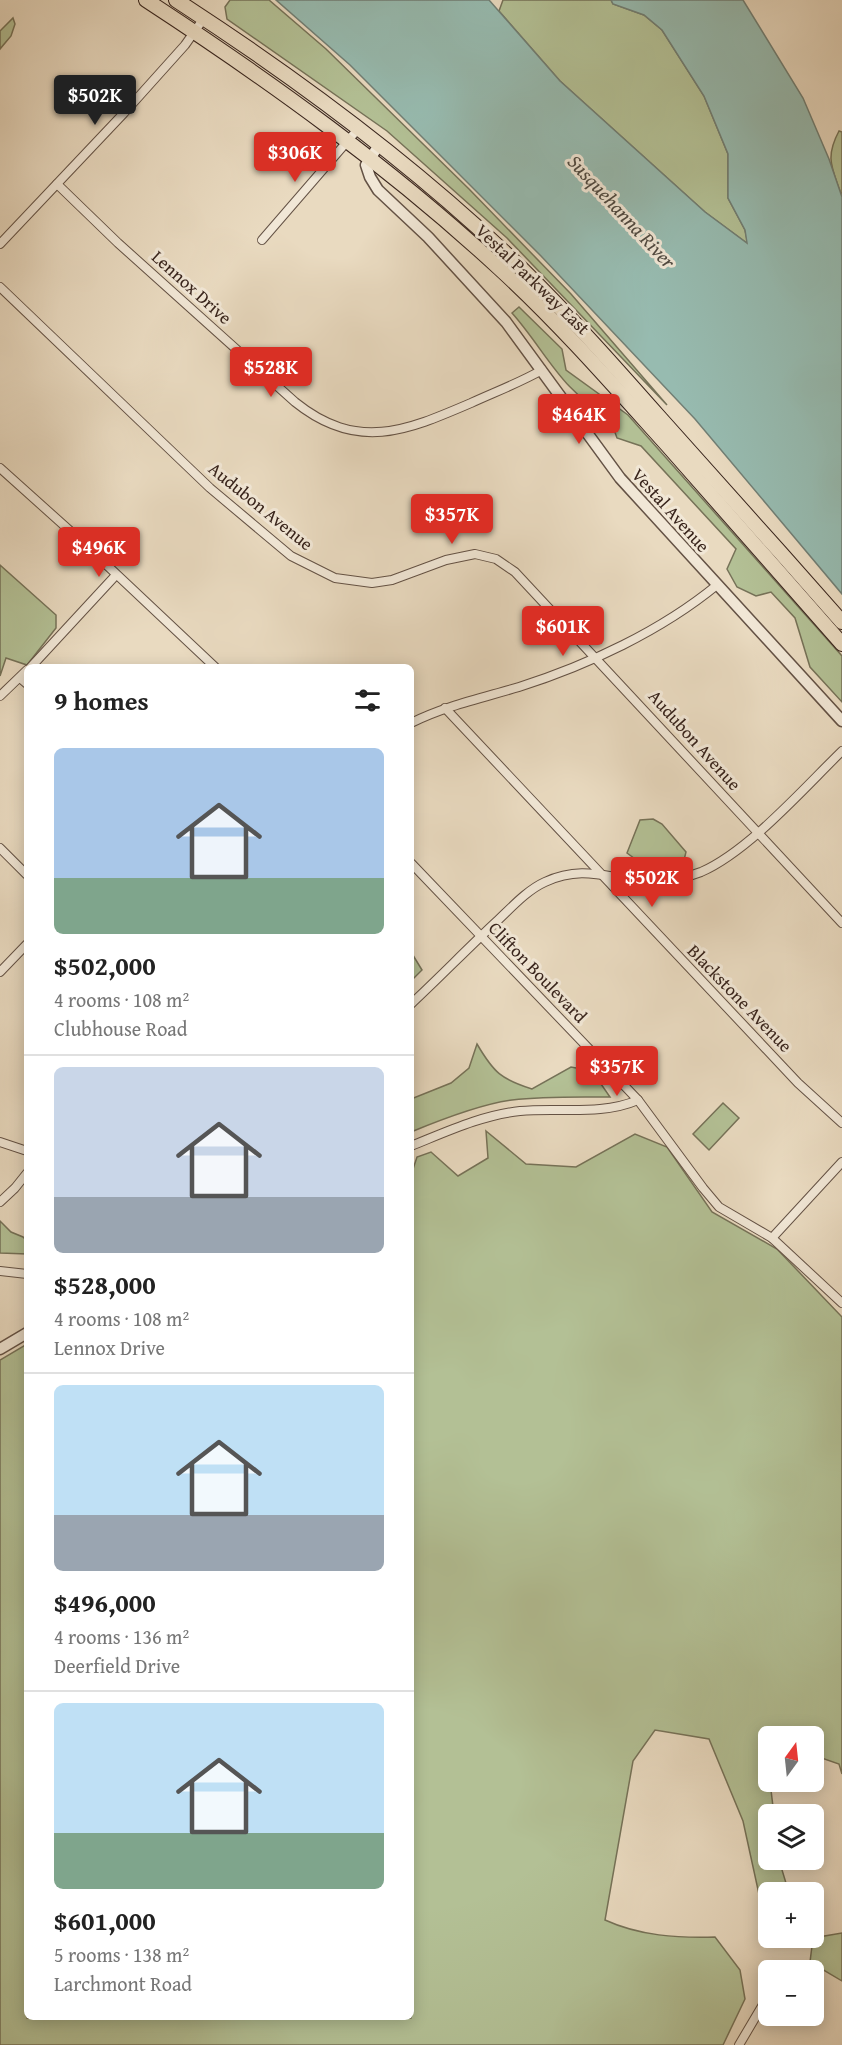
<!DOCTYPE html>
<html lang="en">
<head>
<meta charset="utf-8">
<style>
	:root { --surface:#fff; --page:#f6f6f6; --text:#222; --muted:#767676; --line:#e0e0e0; --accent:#d93025 }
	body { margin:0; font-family:"Gentium Book Plus",serif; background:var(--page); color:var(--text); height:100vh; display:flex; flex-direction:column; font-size:22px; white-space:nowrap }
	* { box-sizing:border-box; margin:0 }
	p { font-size:20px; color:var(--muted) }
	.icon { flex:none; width:33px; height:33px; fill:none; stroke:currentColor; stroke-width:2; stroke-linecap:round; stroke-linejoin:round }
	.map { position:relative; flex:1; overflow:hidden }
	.sheet { position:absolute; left:24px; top:664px; width:390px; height:1356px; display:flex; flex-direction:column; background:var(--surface); border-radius:9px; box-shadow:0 3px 15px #0003 }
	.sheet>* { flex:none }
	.needle { width:39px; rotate:15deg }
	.tools { position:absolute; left:758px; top:1726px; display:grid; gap:12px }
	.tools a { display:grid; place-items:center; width:66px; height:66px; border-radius:9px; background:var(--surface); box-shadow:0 3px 15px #0003; font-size:30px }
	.price { position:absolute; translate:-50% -51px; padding:0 14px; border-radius:6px; background:var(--accent); color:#fff; font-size:20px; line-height:39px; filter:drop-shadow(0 2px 3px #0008) }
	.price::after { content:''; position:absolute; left:50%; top:36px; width:18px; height:14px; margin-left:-9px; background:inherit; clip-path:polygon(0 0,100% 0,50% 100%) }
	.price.current { background:#222; color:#fff }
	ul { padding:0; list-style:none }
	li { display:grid; align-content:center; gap:12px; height:318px; padding:0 30px }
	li+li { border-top:2px solid var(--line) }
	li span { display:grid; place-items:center; height:186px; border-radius:9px; color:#555 }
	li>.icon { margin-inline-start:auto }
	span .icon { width:108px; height:108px; fill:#fffc; stroke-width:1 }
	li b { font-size:26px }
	h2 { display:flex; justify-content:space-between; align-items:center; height:72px; padding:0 30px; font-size:26px }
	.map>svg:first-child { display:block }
</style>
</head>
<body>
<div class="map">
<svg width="842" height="2045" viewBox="0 0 842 2045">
	<rect width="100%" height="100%" fill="#e9dac0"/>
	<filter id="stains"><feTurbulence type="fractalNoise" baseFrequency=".00333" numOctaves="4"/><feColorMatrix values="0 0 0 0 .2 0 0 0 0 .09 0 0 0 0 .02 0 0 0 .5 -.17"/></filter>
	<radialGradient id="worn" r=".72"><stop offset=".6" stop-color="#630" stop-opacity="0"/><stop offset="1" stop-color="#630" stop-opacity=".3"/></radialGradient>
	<g fill="#b3c095" stroke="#767258" stroke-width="1.5">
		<polygon points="230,0 269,0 326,49 469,189 571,294 667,405 507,238 387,131 227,19 225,7"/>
		<polygon points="503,0 611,0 613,4 644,15 662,30 704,96 728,154 728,198 745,230 748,244 705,212 560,81 499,11"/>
		<polygon points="13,18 15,24 11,36 0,49 0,31"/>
		<path d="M 839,131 L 842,132 L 842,197 C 833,169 824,159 839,131 Z"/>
		<path d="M 519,307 L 562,349 L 566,370 L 628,415 L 842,656 L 842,702 L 810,667 L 795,618 L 771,592 L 756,596 L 737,587 L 727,569 L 736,549 L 641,446 L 617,438 L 609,416 C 562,393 545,350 512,313 Z"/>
		<polygon points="0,565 56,615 56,628 27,665 6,658 0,676"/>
		<path d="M 653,819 L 662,824 L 686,852 L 684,860 C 661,873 647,869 627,853 L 640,820 Z"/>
		<polygon points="411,952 422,970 411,981"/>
		<path d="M 477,1044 C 494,1073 501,1079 532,1089 L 571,1067 L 592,1071 L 610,1097 C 577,1097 545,1096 512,1100 C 481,1104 440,1120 411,1132 L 411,1099 L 451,1083 L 469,1068 Z"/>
		<polygon points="723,1103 739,1118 709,1150 693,1134"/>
		<path d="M 486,1131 L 526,1164 L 576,1167 L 635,1134 L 667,1147 L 712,1212 L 777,1249 L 842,1317 L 842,1774 L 839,1764 L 813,1755 L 813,1737 L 768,1737 L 768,1782 L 777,1782 L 771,1790 L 774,1815 L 768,1815 L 768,1860 L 779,1860 L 789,1893 L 768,1893 L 768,1921 L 764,1917 L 743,1821 L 709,1739 L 655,1730 L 633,1761 L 605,1920 C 640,1936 677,1938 715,1937 L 740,1970 L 745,1999 L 723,2045 L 0,2045 L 0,1360 L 27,1344 L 27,2018 L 411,2018 L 411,1175 L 417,1157 L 431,1152 L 458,1176 L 488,1158 Z"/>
		<polygon points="0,1221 11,1232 23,1237 27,1241 27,1254 0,1253"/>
		<polygon points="842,1933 842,1981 810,1962 813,1938"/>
	</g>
	<polygon fill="#97bbb0" stroke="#717f75" stroke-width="1.5" points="276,0 489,0 560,81 705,212 747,243 745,230 728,198 728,154 704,96 662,30 644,15 613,4 611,0 743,0 803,98 829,159 842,197 842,594 695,419 541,256 350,65"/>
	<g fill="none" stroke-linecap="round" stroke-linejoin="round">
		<g stroke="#645245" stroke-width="10">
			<g id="minor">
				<path d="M 57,184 L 118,243 L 295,402 C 357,452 406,431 471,403 C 495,392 519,383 542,370"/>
				<polyline points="262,240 358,129"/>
				<polyline points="0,244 124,113 185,45 204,18"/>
				<polyline points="0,287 210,488 291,556 335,578 372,583 392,580 446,560 475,554 496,559 515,572 842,923"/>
				<polyline points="0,468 78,538 216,668"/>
				<polyline points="30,668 116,575"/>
				<polyline points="20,678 27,684"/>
				<polyline points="0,696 27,670"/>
				<polyline points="445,708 798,1083 842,1123"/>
				<path d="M 411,723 C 445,706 482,698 519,687 C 588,665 661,631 717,585"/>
				<polyline points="0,848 27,875"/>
				<polyline points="411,863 638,1100 703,1188 719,1207 772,1238 842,1303"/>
				<polyline points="0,972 27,944"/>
				<path d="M 411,1004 C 440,977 467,949 496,922 C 511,908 527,890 545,882 C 586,863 612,881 652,881 C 668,881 686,878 701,872 C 749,851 804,788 842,751"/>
				<polyline points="0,1142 27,1151"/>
				<path d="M 411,1146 C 446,1132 482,1115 520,1111 C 559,1107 601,1116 638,1100"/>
				<polyline points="0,1202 15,1188 27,1173"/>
				<polyline points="772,1238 842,1162"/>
				<polyline points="0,1271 27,1274"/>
				<polyline points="739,2045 768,1996"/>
			</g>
		</g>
		<g stroke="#645245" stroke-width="13">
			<g id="tertiary">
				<polyline points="379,145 366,165 370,177 378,190 428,237 506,322 620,478 842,721"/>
				<polyline points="0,1349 27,1333"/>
			</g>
		</g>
		<g stroke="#38241c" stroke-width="16">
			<g id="primary">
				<path d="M 146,0 C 270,81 391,168 500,269 C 560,324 614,386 668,446 C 726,512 784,578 842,644"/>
				<path d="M 176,0 C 298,79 416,166 521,268 C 570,316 616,368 661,419 C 722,487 782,554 842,622"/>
			</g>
		</g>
		<use href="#minor" stroke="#f1e7d6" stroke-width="8"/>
		<use href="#tertiary" stroke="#f1e7d6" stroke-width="10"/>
		<use href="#primary" stroke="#e9dac0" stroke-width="14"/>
	</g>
	<g text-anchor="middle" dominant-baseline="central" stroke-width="6" stroke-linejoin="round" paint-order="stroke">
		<g font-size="18" fill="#38241c" stroke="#f1e7d6">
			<text transform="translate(533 279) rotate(44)">Vestal Parkway East</text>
			<text transform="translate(192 287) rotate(42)">Lennox Drive</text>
			<text transform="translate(261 506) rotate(39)">Audubon Avenue</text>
			<text transform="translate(671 510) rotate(48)">Vestal Avenue</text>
			<text transform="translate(695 740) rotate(48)">Audubon Avenue</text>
			<text transform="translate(538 972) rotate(46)">Clifton Boulevard</text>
			<text transform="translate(740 998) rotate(46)">Blackstone Avenue</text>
		</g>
		<g font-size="20" font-style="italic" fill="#504a41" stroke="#f1e7d6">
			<text transform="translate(622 211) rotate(47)">Susquehanna River</text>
		</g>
	</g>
	<rect width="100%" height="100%" filter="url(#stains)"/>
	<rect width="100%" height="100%" fill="url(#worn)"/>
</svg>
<div class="tools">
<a><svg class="needle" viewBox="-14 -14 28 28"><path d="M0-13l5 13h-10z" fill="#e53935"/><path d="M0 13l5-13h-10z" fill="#767676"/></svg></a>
<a><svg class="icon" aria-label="layers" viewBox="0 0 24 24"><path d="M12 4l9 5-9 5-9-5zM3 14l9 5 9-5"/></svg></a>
<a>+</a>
<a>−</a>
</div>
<b class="price current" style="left:95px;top:126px">$502K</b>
<b class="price" style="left:295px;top:183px">$306K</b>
<b class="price" style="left:271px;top:398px">$528K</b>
<b class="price" style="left:579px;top:445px">$464K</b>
<b class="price" style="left:452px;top:545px">$357K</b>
<b class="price" style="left:99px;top:578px">$496K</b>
<b class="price" style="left:563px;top:657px">$601K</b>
<b class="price" style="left:652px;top:908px">$502K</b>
<b class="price" style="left:617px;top:1097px">$357K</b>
<section class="sheet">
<h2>9 homes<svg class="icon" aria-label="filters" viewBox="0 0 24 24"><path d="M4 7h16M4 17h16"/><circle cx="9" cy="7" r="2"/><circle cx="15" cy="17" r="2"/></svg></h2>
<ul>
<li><span style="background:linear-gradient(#a9c7e8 70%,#7fa58c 0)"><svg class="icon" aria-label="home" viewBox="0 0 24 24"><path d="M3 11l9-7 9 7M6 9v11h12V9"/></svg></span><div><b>$502,000</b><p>4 rooms · 108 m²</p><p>Clubhouse Road</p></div></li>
<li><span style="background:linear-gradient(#c9d6e8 70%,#9aa5b1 0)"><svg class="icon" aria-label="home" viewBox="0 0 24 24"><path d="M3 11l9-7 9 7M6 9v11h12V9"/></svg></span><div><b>$528,000</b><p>4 rooms · 108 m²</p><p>Lennox Drive</p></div></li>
<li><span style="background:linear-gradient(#bfe0f5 70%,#9aa5b1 0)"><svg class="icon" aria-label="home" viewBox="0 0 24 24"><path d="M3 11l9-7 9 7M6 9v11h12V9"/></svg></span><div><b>$496,000</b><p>4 rooms · 136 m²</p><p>Deerfield Drive</p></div></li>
<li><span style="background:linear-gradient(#bfe0f5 70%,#7fa58c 0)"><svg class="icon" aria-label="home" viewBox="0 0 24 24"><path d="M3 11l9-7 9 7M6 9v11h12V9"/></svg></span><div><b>$601,000</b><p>5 rooms · 138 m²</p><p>Larchmont Road</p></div></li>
</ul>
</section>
</div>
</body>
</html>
